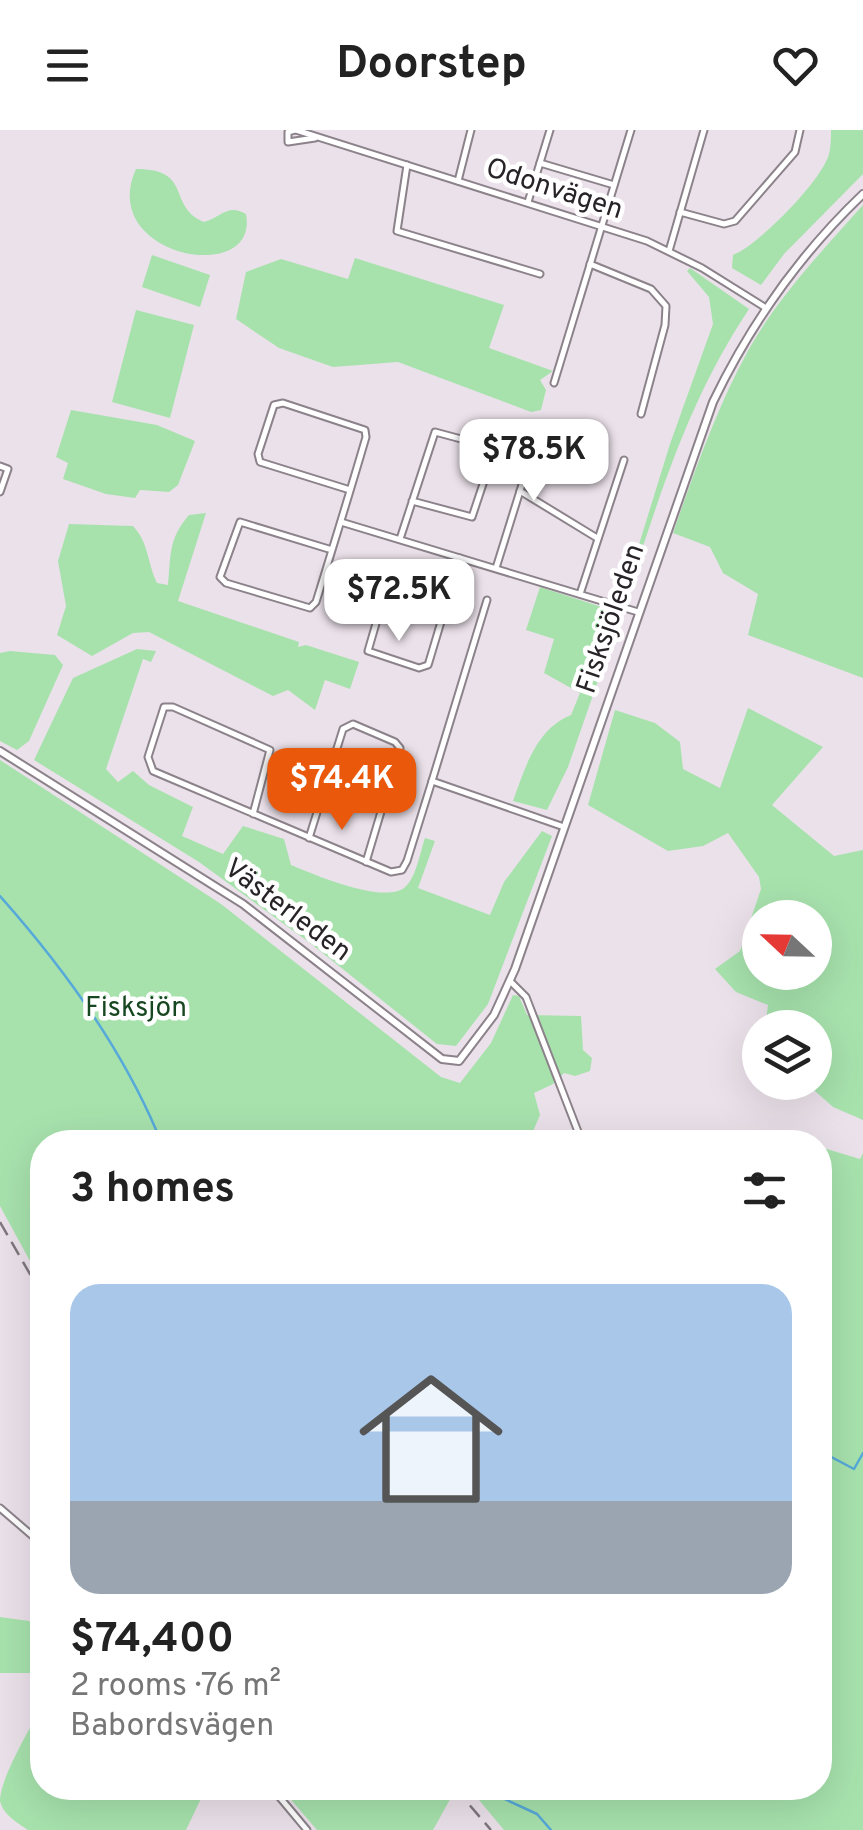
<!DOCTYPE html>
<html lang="en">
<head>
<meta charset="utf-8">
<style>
	:root { --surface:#fff; --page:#f6f6f6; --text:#222; --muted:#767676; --line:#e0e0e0; --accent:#ea580c }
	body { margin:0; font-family:Overpass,sans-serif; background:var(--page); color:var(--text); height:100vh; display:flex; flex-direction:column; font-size:38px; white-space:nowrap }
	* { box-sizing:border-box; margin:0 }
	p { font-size:32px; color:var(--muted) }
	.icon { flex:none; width:55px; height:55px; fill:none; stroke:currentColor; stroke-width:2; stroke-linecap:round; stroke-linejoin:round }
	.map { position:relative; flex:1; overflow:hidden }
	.side { position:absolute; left:30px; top:1000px; width:802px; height:670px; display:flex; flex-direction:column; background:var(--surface); border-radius:40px; box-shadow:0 10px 40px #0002 }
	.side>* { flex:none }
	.needle { width:65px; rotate:292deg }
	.tools { position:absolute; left:742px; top:770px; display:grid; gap:20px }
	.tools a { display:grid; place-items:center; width:90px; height:90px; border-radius:50%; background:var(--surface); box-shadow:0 10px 40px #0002; font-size:50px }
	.price { position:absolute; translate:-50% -85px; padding:0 22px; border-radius:20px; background:#fff; color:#222; font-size:32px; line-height:65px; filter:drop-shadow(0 2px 5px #0008) }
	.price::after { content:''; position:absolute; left:50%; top:60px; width:30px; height:22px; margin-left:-15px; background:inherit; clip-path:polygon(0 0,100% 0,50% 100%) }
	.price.selected { background:var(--accent); color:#fff }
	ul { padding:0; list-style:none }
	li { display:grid; align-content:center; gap:20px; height:530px; padding:0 40px }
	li+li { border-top:2px solid var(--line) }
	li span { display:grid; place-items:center; height:310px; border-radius:30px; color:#555 }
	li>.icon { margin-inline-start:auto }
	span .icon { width:180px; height:180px; fill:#fffc; stroke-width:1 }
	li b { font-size:42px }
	h2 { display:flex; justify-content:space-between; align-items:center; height:120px; padding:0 40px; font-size:42px }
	header { display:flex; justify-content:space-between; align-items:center; height:130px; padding:0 40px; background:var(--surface); font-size:45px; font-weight:700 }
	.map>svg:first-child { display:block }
</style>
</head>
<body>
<header><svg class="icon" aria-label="menu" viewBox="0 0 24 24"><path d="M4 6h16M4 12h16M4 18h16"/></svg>Doorstep<svg class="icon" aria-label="heart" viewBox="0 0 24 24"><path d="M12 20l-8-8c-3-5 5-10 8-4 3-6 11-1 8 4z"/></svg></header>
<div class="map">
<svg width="863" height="1700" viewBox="0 0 863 1700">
	<rect width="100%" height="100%" fill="#ebe1ea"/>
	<g fill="#a7e2ad" fill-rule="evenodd">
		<path d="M 831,0 L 863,0 L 863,44 L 784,124 L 761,155 L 732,138 L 733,125 C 758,116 823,49 829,24 C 831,17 831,7 831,0 Z"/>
		<path d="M 136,39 C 194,39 166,76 204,92 C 221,87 228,73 246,84 C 260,157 96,127 136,39 Z"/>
		<path d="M 863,75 L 863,548 L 748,505 L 758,464 L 723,443 L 710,417 L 673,403 C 695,340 717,277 749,219 C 779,166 823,120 863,75 Z"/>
		<polygon points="152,125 210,145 200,177 142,157"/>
		<polygon points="355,128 504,175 489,218 553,241 540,250 546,260 541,280 531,282 398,232 333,237 279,218 236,189 246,142 281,129 348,149"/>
		<path d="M 690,138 L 749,179 C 688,271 662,360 627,464 L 624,463 L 670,314 L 713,194 L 709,167 L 687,141 Z"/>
		<polygon points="136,180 194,195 170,288 112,272"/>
		<polygon points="71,280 157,295 195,311 178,355 169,362 140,360 135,368 106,364 63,349 68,333 56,327"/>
		<path d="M 206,383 L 178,471 L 299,512 L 298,517 L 306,515 L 359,532 L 350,559 L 325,550 L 315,580 L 288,560 L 273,566 L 149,502 L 133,503 L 92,526 L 57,505 L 66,476 L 58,431 L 69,394 L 133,396 C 149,413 147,432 157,453 L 168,455 C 171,426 168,409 189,385 Z"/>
		<path d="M 540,457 L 614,481 L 617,496 L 568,637 L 547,680 L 513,671 C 525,638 536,599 571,585 L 580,563 L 544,543 L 554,509 L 526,500 Z"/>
		<path d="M 137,519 L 156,521 L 151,532 L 143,529 L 106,639 L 118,652 L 133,641 L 149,655 L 193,677 L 182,706 L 223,724 L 243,696 L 284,709 L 291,735 C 313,744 382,774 404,758 C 416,749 420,722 425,708 L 435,711 L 418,758 L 490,785 L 504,752 L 542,701 L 552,706 L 488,874 L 456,916 L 437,914 L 310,813 L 199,732 L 34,630 L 73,548 Z"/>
		<polygon points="10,521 55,525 63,535 29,611 17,620 0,611 0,523"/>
		<path d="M 748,578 L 823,617 L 772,675 L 834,726 L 863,720 L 863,990 L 833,977 L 806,953 L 815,952 L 815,898 L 765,897 L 768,875 L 736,862 L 715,839 L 740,821 L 761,759 L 759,747 L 728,703 L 703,716 L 668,721 L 588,675 L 615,580 L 655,593 L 680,612 L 683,639 L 720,658 ZM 760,788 L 815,788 L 815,842 L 760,842 Z"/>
		<polygon points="0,630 221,774 441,947 460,953 491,913 513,865 519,866 527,885 581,886 583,920 592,928 590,941 575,946 564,943 553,954 534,963 540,985 534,999 536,1012 42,1012 42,1153 0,1076"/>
		<polygon points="820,1017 860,1029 863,1023 863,1700 504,1700 469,1658 820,1658"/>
		<polygon points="0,1487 29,1491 42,1501 42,1543 0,1543"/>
		<path d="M 42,1576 L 42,1658 L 206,1658 L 186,1700 L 28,1700 C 18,1693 3,1685 0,1671 C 0,1648 31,1597 42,1576 Z"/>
		<polygon points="281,1658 448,1658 453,1664 433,1700 317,1700"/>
	</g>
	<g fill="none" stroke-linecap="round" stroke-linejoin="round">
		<g stroke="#56a9d9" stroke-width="2.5">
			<path d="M 0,766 C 63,837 120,915 157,1002"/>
			<polyline points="820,1321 854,1339 863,1323"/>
			<polyline points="481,1658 537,1684 551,1700"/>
		</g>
		<g stroke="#8b828a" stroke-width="9">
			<g id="minor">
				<polyline points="295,0 288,2 288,12 315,8"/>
				<polyline points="296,0 647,111 702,138 766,178"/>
				<polyline points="540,33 614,55"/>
				<polyline points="407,35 397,101 540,144"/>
				<polyline points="458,51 471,0"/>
				<polyline points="528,72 550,0"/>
				<polyline points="680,82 724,94 735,91 795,22 800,0"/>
				<polyline points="669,121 704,0"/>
				<polyline points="590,134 651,159 666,176 665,195 641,284"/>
				<polyline points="554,253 631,0"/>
				<polyline points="0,336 8,339 0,362"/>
				<polyline points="520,361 597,408"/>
				<polyline points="341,392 638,482"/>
				<polyline points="400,409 435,302 491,317 492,327 472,387 412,371"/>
				<path d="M 332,420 L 240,392 L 220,447 L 226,453 L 310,478 L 316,472 C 333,417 350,362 366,307 L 365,300 L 283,273 L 274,275 L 258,324 L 260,332 L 350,360"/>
				<polyline points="496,438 539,300"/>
				<polyline points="580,464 624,330"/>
				<polyline points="449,466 397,450 388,452 368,521 419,538 428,535 429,532 460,428"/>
				<polyline points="432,651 487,470"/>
				<polyline points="253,684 270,620 173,577 164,577 148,627 153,641 391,742 402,740 407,731 432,651 564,697"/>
				<polyline points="309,708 343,599 353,594 395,612 400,618 366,732"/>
				<polyline points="510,851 526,867 582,1012"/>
				<polyline points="0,1378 42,1414"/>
				<polyline points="272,1658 307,1700"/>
			</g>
		</g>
		<g stroke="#8b828a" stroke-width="10">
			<path id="tertiary" d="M 0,621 L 243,774 L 442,929 L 459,931 L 494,885 L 515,839 L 713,272 C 751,193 800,124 863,64"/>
		</g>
		<use href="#minor" stroke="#fff" stroke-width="5"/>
		<use href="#tertiary" stroke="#fff" stroke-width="6"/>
		<g stroke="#7e787e" stroke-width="2.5" stroke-dasharray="15 8" stroke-linecap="butt">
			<polyline points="0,1092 42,1165"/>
			<polyline points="455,1658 491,1700"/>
		</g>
	</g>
	<g text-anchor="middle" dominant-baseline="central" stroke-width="9" stroke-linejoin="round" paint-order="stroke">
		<g font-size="28" fill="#272327" stroke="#fff">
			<text transform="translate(554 60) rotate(18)">Odonvägen</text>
			<text transform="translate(612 489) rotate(-71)">Fisksjöleden</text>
			<text transform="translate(287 781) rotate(37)">Västerleden</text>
		</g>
		<g font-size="28" fill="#174721" stroke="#fff">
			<text x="136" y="879">Fisksjön</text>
		</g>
	</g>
</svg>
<div class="tools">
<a><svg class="needle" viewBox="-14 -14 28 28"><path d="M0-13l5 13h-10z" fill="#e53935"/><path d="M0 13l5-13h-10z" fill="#767676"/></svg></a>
<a><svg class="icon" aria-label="layers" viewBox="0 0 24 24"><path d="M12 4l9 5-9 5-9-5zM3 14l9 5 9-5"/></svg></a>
</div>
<b class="price" style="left:534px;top:374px">$78.5K</b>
<b class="price" style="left:399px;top:514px">$72.5K</b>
<b class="price selected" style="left:342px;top:703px">$74.4K</b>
<section class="side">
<h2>3 homes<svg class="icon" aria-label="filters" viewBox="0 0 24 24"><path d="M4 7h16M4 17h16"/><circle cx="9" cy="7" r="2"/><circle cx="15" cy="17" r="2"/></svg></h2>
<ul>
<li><span style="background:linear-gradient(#a9c7e8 70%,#9aa5b1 0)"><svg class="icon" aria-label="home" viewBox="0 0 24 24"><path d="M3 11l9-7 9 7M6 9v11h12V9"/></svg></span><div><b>$74,400</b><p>2 rooms · 76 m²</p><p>Babordsvägen</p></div></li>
</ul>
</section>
</div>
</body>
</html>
